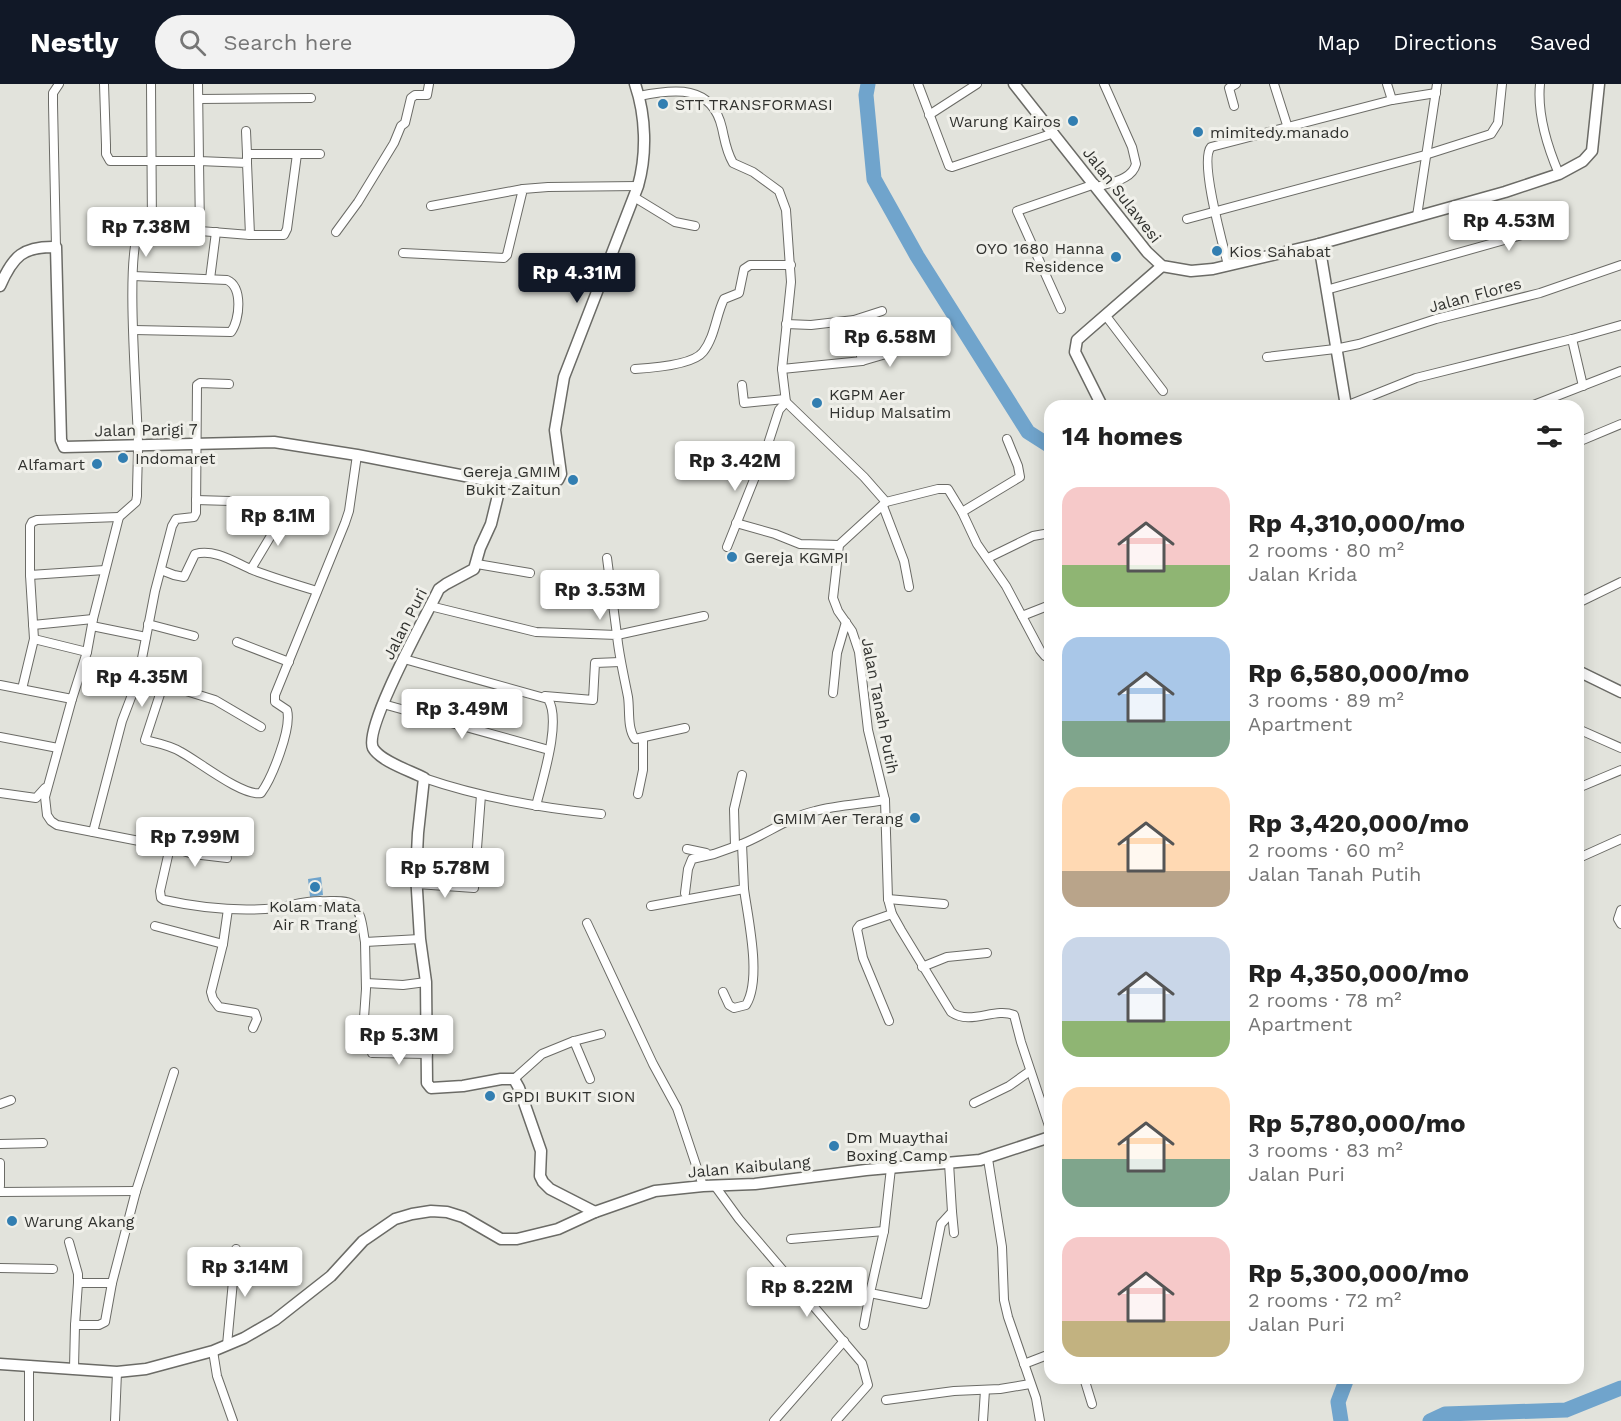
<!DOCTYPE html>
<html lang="en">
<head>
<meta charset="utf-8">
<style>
	:root { --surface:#fff; --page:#f2f2f2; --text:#222; --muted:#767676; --accent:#111827 }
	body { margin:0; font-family:"Work Sans",sans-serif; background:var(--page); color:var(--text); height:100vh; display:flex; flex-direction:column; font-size:22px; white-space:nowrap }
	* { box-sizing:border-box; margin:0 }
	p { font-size:20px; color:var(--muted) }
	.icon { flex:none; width:33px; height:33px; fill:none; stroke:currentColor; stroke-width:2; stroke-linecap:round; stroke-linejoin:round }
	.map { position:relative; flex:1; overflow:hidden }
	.drawer { position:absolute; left:1044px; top:316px; width:540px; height:984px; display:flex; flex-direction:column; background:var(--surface); border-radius:18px; box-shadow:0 3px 15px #0003 }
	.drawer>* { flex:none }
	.price { position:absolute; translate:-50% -51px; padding:0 14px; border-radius:6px; background:#fff; color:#222; font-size:20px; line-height:39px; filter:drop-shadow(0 2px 3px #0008) }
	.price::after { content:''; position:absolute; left:50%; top:36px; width:18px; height:14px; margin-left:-9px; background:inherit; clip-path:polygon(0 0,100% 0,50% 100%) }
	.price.active { background:var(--accent); color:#fff }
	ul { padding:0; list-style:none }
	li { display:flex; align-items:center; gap:18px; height:150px; padding:0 18px }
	li span { display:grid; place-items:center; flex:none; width:168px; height:120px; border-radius:18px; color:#555 }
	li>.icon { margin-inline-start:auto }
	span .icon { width:72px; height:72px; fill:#fffc; stroke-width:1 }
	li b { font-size:26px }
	h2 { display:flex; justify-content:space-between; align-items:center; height:72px; padding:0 18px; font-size:26px }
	header { display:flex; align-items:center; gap:36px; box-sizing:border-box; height:84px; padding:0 30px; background:var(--accent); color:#fff }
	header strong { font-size:28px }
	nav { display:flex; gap:33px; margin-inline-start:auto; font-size:21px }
	.search { width:420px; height:54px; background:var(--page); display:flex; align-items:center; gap:15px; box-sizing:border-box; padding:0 21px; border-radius:33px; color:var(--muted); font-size:22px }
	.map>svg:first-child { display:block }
</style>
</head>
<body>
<header>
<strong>Nestly</strong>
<div class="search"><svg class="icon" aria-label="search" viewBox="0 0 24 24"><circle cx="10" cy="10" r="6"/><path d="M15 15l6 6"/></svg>Search here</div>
<nav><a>Map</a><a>Directions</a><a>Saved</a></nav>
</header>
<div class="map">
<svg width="1621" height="1337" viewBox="0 0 1621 1337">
	<defs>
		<pattern id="water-ripples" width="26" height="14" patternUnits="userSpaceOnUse" patternTransform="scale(1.5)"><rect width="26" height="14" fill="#70a4cc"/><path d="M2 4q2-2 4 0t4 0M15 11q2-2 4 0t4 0" fill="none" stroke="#5d86a6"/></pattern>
	</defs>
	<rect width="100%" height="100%" fill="#e2e3dc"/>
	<polygon fill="url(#water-ripples)" points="321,793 323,811 310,813 308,795"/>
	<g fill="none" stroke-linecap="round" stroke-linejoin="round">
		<g stroke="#70a4cc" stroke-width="15">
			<polyline points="868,0 866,11 874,95 917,172 1028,348 1050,362"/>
			<polyline points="1341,1337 1338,1318 1347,1294"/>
			<polyline points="1430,1337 1445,1330 1566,1326 1621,1304"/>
		</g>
		<g stroke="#6b6b66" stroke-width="10">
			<g id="street">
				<polyline points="104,0 106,61 106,70 110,77 199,77 200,147 152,144"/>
				<polyline points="198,0 199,77 247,79 250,151"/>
				<polyline points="918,0 949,82 952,83 1054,49"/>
				<polyline points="1274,0 1288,44"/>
				<polyline points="1387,0 1392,16"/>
				<path d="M 1540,0 C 1537,31 1547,62 1559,90"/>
				<path d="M 639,12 C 674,5 712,0 722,44 C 725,57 726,67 733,79 L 753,88 L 779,107 L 786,126 L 791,198 L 782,285 L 786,318 L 779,326 L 767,363 L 783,391"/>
				<polyline points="199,15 311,14"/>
				<polyline points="1234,22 1229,4 1236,0"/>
				<polyline points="929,31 977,0"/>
				<polyline points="246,47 247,70"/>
				<polyline points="247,79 247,70 320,70"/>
				<path d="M 1097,103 C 1111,98 1132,96 1136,80 L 1132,63 L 1104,0"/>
				<polyline points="634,113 675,138 695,142"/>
				<polyline points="431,122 523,105"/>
				<polyline points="1417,132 1437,0"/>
				<polyline points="1187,135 1425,71 1491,50 1498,39 1502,0"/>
				<polyline points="200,147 250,151 284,151 287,145 297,70"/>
				<polyline points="336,148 358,118 394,59 401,42 405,39 411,14 415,11 427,11 429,0"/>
				<polyline points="56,163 53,20 53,9 59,0"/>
				<polyline points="403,169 504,174 507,171 523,105 548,103 638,102"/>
				<path d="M 1228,181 C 1223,161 1199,76 1211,63 L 1392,16 L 1436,9"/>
				<path d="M 133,192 L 227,196 C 243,203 240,236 231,248 L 134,246"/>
				<polyline points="210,195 216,148"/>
				<polyline points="1326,206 1540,146"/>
				<polyline points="1061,225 1017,127 1095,100"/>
				<polyline points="1106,232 1163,307"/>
				<polyline points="854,236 882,227"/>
				<polyline points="1572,255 1583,302"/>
				<polyline points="1267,273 1335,265 1359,260 1436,235 1540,209 1621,181"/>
				<polyline points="862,277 910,263"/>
				<path d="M 635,285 C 651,284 693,281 703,268 C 715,253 716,231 724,215 L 739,209 L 744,185 L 750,181 L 791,181"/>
				<polyline points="782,285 862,277 854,236 811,241 786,240"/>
				<polyline points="229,300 200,299 197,301 196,429 194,433 176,435 172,442 155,507 138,595 170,602 215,616 261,643"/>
				<polyline points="742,301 744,319 785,315"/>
				<path d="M 786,318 L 864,393 L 886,418 L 839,461 L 833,514 L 838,527 L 852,547 L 859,568 L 868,646 L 885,716 L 888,815 L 892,830 L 901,846 L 951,928 C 971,942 994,923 1014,931 L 1021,958 L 1050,1045"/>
				<polyline points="1338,322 1346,322 1416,294 1572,255 1621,241"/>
				<polyline points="1531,322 1621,287"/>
				<polyline points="1578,358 1621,340"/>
				<polyline points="196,416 268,418"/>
				<polyline points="886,418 938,405 948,405 962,428 977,460 1006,502 1040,566 1045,572 1050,574"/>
				<polyline points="883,422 904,477 909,503"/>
				<polyline points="962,428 1020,393 1018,382 1007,355"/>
				<polyline points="736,439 775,450 800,460 839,461"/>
				<polyline points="727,463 767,363"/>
				<polyline points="607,474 617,551 704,532"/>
				<polyline points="988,474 1033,452 1050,449"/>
				<polyline points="477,480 530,489"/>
				<polyline points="251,485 284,430"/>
				<path d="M 161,486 L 174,491 L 184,493 L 195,470 C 217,464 238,481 258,488 C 277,495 297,501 317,507"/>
				<polyline points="30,491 105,486"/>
				<polyline points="1578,519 1621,498"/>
				<path d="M 430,522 L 536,548 L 617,551 C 619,572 624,592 628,613 C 630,626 627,644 635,655 L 685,644"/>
				<polyline points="1022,532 1050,521"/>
				<polyline points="148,540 194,552"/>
				<polyline points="33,541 93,535"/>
				<polyline points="92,542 146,553"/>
				<polyline points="34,555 87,568"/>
				<polyline points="237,558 289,578"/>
				<path d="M 404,575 L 548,615 C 562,637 542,697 536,722"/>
				<path d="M 0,601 L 72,615 L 87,568 L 93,535 L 119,433 L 136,418 L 137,412 C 137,395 138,378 138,361 C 138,325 124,167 140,146 L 152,144 L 151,0"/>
				<path d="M 163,601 L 145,656 C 157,659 170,661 181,668 C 198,677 243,713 261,709 C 272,694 292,644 287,626 L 275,618 L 275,611 L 345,439 L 349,427 L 357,371"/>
				<polyline points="22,605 34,555 30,491 30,442 32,438 37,436 119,433"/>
				<polyline points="833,609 837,569 846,538"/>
				<polyline points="545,612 593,616 595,579 620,578"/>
				<path d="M 72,615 L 45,713 L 47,731 L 51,737 L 57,741 L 170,763 L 160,807 L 161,814 L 164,816 C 196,823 232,827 265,825 C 284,824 301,817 320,817 C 329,818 344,815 352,820 C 362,826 363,848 365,858 L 420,855"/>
				<polyline points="383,620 549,666"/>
				<polyline points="1578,645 1621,664"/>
				<polyline points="0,653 58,664"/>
				<path d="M 424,694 C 482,714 541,724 601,730"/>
				<polyline points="1578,704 1621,686"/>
				<polyline points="0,709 36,714 45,704"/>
				<polyline points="638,710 643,686 643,654"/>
				<polyline points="93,748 122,637 138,595"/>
				<polyline points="735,762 734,725 742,691"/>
				<polyline points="170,763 193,770 227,774"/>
				<polyline points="687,765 706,769"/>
				<polyline points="1581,773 1621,755"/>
				<polyline points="417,800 474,804 481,711"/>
				<polyline points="685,809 688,785 692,775 714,770 742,760"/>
				<polyline points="888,815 944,820"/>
				<path d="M 651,822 L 744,805 L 742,760 C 767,750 789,733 815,727 C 837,721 862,720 885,716"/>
				<polyline points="228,825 223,860 211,908 213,915 219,923 255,929 257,935 253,944"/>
				<polyline points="1621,826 1618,835 1621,840"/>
				<polyline points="587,839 653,980 677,1024 703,1102"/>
				<polyline points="155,842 223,860"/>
				<polyline points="365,858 366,905 364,934 372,969 428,970"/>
				<polyline points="922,883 947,873 987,869"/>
				<polyline points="366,899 403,901 426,898"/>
				<path d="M 723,908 L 729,921 L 734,924 L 746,921 C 762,895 748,835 744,805"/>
				<polyline points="889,937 863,874 857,845 860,841 892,830"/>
				<polyline points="574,957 590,995"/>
				<polyline points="514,995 542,970 574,957 601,950"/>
				<polyline points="974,1019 1009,1002 1030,987"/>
				<polyline points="0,1020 11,1016"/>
				<polyline points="0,1060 43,1059"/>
				<polyline points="988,1075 1002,1163 1004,1216 1008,1233 1036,1314 1040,1337"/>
				<polyline points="0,1079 0,1102"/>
				<polyline points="891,1084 884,1147 870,1209 925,1220 941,1140 952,1128 949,1079"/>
				<polyline points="715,1102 739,1135 862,1279 868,1301 836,1337"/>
				<polyline points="0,1108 136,1107"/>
				<polyline points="952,1128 954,1149"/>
				<polyline points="791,1155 884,1147"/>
				<polyline points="69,1158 78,1190 78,1199 112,1199 105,1238 99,1241 75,1241 74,1284"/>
				<polyline points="0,1184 53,1185"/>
				<polyline points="112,1199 136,1107 174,988"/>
				<polyline points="75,1241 78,1199"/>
				<polyline points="864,1241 870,1209"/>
				<polyline points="227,1261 236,1165"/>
				<polyline points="213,1267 217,1292 233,1337"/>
				<polyline points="1024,1280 1050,1270"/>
				<polyline points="1084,1294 1092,1320"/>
				<polyline points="886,1316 954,1307 1000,1305 1030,1300"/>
				<polyline points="29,1337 29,1281"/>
				<polyline points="115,1337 117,1288"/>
				<polyline points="774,1337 844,1257"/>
				<polyline points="983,1337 985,1306"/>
			</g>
		</g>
		<g stroke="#6b6b66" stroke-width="13">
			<g id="secondary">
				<polyline points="1014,0 1147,168 1162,182 1191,187 1213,185 1319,160 1346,322"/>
				<polyline points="1319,160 1505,108 1559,90 1583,77 1592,67 1599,0"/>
				<path d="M 0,202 C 13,172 23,162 56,163 L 61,356 L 64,363 L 274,358 L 357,371 L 501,399 L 537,400 L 554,397 L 558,396 L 561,390 L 555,346 L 564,293 L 638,102 C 647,70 646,32 635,0"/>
				<polyline points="1102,322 1075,268 1077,256 1086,248 1162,182"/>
				<path d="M 501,399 L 491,440 L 480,464 L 474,485 L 446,500 L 439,505 C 427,530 363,644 373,664 C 380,677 411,687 424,694 L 418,749 L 416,790 L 420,855 L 426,898 L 427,999 L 431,1004 L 463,1002 L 501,995 L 514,995 L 519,1004 L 541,1067 L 540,1092 L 543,1098 L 550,1105 L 595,1128"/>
				<polyline points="1578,587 1621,608"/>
				<polyline points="0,1280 117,1288 146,1285 213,1267 244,1254 275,1236 331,1192 363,1157 395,1135 412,1130 431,1127 447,1128 463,1133 501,1155 517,1155 558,1145 595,1128 655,1107 703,1102 755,1100 866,1086 980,1076 1050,1053"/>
			</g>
		</g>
		<use href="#street" stroke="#fff" stroke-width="8"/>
		<use href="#secondary" stroke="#fff" stroke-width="10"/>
	</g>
	<g fill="#327eb1" stroke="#f0f0ea" stroke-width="2">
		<circle cx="663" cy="20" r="6"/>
		<circle cx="1073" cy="37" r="6"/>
		<circle cx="1198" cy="48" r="6"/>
		<circle cx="1217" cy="167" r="6"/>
		<circle cx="1116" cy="173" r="6"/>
		<circle cx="817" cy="319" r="6"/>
		<circle cx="123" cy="374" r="6"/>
		<circle cx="97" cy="380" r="6"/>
		<circle cx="573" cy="396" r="6"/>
		<circle cx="732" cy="473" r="6"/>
		<circle cx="915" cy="734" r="6"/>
		<circle cx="315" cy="803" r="6"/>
		<circle cx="490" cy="1012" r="6"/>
		<circle cx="834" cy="1062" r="6"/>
		<circle cx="12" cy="1137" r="6"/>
	</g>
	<g text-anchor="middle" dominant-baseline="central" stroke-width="6" stroke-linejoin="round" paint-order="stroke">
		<g font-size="16" fill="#31322f" stroke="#f0f0ea" text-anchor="start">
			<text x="675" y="20">STT TRANSFORMASI</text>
			<text x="1061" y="37" text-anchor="end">Warung Kairos</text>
			<text x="1210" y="48">mimitedy.manado</text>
			<text x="1104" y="164" text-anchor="end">OYO 1680 Hanna<tspan x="1104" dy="18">Residence</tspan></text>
			<text x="1229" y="167">Kios Sahabat</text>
			<text x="829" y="310">KGPM Aer<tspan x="829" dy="18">Hidup Malsatim</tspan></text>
			<text x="135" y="374">Indomaret</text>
			<text x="85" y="380" text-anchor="end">Alfamart</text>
			<text x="561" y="387" text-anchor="end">Gereja GMIM<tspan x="561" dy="18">Bukit Zaitun</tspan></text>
			<text x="744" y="473">Gereja KGMPI</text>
			<text x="903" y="734" text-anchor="end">GMIM Aer Terang</text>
			<text x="315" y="822" text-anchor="middle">Kolam Mata<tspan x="315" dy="18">Air R Trang</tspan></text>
			<text x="502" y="1012">GPDI BUKIT SION</text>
			<text x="846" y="1053">Dm Muaythai<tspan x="846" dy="18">Boxing Camp</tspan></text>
			<text x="24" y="1137">Warung Akang</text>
		</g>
		<g font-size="16" fill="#31322f" stroke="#f0f0ea">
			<text transform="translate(1122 111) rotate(52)">Jalan Sulawesi</text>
			<text transform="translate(1475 211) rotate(-15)">Jalan Flores</text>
			<text transform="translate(146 346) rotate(-1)">Jalan Parigi 7</text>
			<text transform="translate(405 540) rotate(-63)">Jalan Puri</text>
			<text transform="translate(880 622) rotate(79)">Jalan Tanah Putih</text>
			<text transform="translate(749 1083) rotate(-5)">Jalan Kaibulang</text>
		</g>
	</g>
</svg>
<b class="price" style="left:1509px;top:168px">Rp 4.53M</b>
<b class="price" style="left:146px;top:174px">Rp 7.38M</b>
<b class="price active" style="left:577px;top:220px">Rp 4.31M</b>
<b class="price" style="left:890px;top:284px">Rp 6.58M</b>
<b class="price" style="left:735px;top:408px">Rp 3.42M</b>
<b class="price" style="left:278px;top:463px">Rp 8.1M</b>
<b class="price" style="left:600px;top:537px">Rp 3.53M</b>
<b class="price" style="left:142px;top:624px">Rp 4.35M</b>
<b class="price" style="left:462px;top:656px">Rp 3.49M</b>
<b class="price" style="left:195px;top:784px">Rp 7.99M</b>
<b class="price" style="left:445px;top:815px">Rp 5.78M</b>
<b class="price" style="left:399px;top:982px">Rp 5.3M</b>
<b class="price" style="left:245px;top:1214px">Rp 3.14M</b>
<b class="price" style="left:807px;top:1234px">Rp 8.22M</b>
<section class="drawer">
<h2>14 homes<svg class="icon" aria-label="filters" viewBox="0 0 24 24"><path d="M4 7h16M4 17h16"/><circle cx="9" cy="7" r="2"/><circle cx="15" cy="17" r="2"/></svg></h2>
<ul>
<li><span style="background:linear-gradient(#f6c9c9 65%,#8fb573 0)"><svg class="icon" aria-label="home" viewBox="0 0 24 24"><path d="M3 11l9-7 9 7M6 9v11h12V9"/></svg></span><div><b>Rp 4,310,000/mo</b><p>2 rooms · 80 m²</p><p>Jalan Krida</p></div></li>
<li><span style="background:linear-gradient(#a9c7e8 70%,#7fa58c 0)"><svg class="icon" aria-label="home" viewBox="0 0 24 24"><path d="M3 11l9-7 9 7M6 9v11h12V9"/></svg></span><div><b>Rp 6,580,000/mo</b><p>3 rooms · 89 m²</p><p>Apartment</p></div></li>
<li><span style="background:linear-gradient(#ffd9b3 70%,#b9a48a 0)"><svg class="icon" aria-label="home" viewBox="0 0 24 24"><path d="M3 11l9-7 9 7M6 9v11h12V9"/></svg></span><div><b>Rp 3,420,000/mo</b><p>2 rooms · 60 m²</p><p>Jalan Tanah Putih</p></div></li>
<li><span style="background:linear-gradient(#c9d6e8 70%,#8fb573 0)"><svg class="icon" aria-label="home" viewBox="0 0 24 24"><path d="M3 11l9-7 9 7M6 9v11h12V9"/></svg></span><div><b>Rp 4,350,000/mo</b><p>2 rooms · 78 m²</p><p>Apartment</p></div></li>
<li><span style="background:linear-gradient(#ffd9b3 60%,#7fa58c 0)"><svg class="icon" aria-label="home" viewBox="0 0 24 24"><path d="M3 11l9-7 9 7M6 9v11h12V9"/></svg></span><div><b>Rp 5,780,000/mo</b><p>3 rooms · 83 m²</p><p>Jalan Puri</p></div></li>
<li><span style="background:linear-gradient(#f6c9c9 70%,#c2b280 0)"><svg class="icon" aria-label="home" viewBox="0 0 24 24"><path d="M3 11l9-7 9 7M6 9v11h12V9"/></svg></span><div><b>Rp 5,300,000/mo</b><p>2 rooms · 72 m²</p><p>Jalan Puri</p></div></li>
</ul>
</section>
</div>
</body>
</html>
